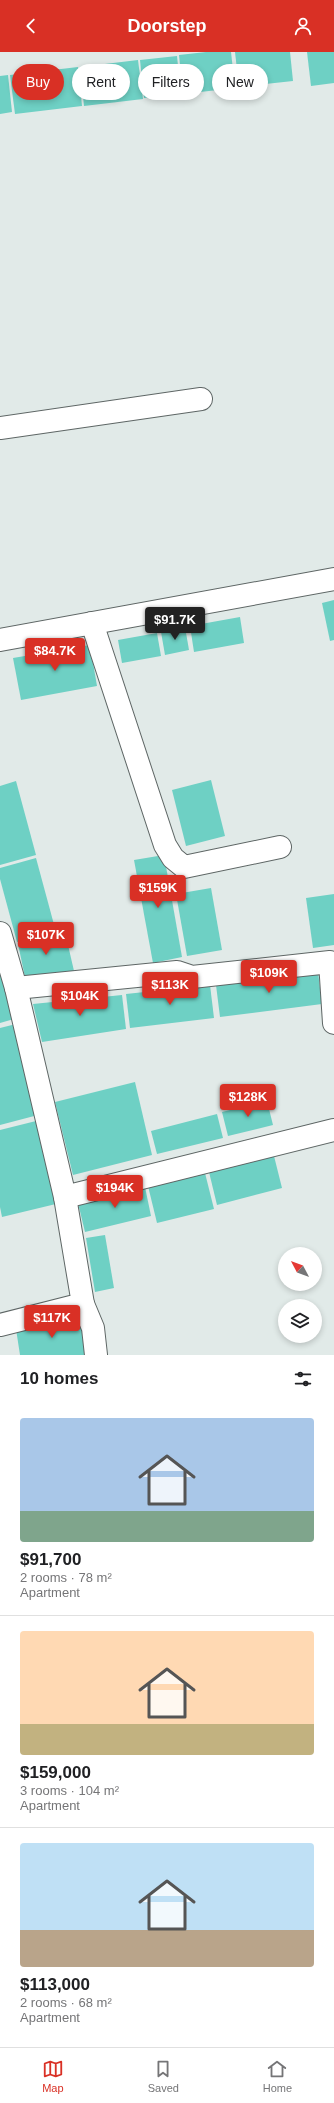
<!DOCTYPE html>
<html lang="en">
<head>
<meta charset="utf-8">
<style>
	:root { --surface:#fff; --page:#f2f2f2; --text:#202124; --muted:#757577; --line:#e0e0e0; --accent:#d93025 }
	body { margin:0; font-family:Arial,sans-serif; background:var(--page); color:var(--text); height:100vh; display:flex; flex-direction:column; font-size:15px; white-space:nowrap }
	* { box-sizing:border-box; margin:0 }
	p { font-size:13px; color:var(--muted) }
	.icon { flex:none; width:22px; height:22px; fill:none; stroke:currentColor; stroke-width:2; stroke-linecap:round; stroke-linejoin:round }
	.map { position:relative; height:1303px; overflow:hidden }
	.panel { display:flex; flex-direction:column; background:var(--surface); flex:1 }
	.panel>* { flex:none }
	.banner { position:absolute; left:12px; top:12px; width:310px; height:36px; display:flex; gap:8px }
	.needle { width:26px; rotate:311deg }
	.buttons { position:absolute; left:278px; top:1195px; display:grid; gap:8px }
	.buttons a { display:grid; place-items:center; width:44px; height:44px; border-radius:50%; background:var(--surface); box-shadow:0 2px 6px #0003; font-size:20px }
	.price { position:absolute; translate:-50% -34px; padding:0 9px; border-radius:4px; background:var(--accent); color:#fff; font-size:13px; line-height:26px; filter:drop-shadow(0 1px 2px #0008) }
	.price::after { content:''; position:absolute; left:50%; top:24px; width:12px; height:9px; margin-left:-6px; background:inherit; clip-path:polygon(0 0,100% 0,50% 100%) }
	.price.active { background:#222; color:#fff }
	ul { padding:0; list-style:none }
	li { display:grid; align-content:center; gap:8px; height:212px; padding:0 20px }
	li+li { border-top:1px solid var(--line) }
	li span { display:grid; place-items:center; height:124px; border-radius:4px; color:#555 }
	li>.icon { margin-inline-start:auto }
	span .icon { width:72px; height:72px; fill:#fffc; stroke-width:1 }
	li b { font-size:17px }
	h2 { display:flex; justify-content:space-between; align-items:center; height:48px; padding:0 20px; font-size:17px }
	.tag { padding:0 14px; border-radius:18px; background:var(--surface); box-shadow:0 2px 6px #0003; font-size:14px; line-height:36px }
	.tag.active { background:var(--accent); color:#fff }
	header { display:flex; justify-content:space-between; align-items:center; height:52px; padding:0 20px; background:var(--accent); color:#fff; font-size:18px; font-weight:700 }
	.tabs { display:flex; justify-content:space-around; align-items:center; height:56px; border-top:1px solid var(--line); background:var(--surface); font-size:11px; color:var(--muted) }
	.tabs a { display:grid; justify-items:center; gap:2px }
	.tabs .active { color:var(--accent) }
	.map>svg:first-child { display:block }
</style>
</head>
<body>
<header><svg class="icon" aria-label="back" viewBox="0 0 24 24"><path d="M15 5l-7 7 7 7"/></svg>Doorstep<svg class="icon" aria-label="person" viewBox="0 0 24 24"><circle cx="12" cy="8" r="4"/><path d="M4 21q1-7 8-7t8 7"/></svg></header>
<div class="map">
<svg width="334" height="1303" viewBox="0 0 334 1303">
	<rect width="100%" height="100%" fill="#e1eae8"/>
	<g fill="#6ed0c4">
		<polygon points="206,0 231,0 235,36 183,42 179,3"/>
		<polygon points="235,0 290,0 293,29 239,35"/>
		<polygon points="307,0 334,0 334,31 311,34"/>
		<polygon points="177,4 181,42 144,46 140,8"/>
		<polygon points="138,8 143,47 84,54 80,15"/>
		<polygon points="78,15 82,54 15,62 10,23"/>
		<polygon points="8,23 12,60 0,62 0,24"/>
		<polygon points="334,548 334,588 330,589 322,551"/>
		<polygon points="240,565 244,591 194,600 190,574"/>
		<polygon points="185,575 189,598 165,603 161,580"/>
		<polygon points="157,581 161,604 122,611 118,588"/>
		<polygon points="90,593 97,634 21,648 13,606"/>
		<polygon points="211,728 225,784 186,794 172,738"/>
		<polygon points="16,729 36,803 0,813 0,734"/>
		<polygon points="164,803 182,905 153,911 134,808"/>
		<polygon points="36,806 56,880 17,890 0,827 0,816"/>
		<polygon points="211,836 222,898 187,904 176,842"/>
		<polygon points="334,842 334,893 313,896 306,846"/>
		<polygon points="65,880 74,919 25,925 18,892"/>
		<polygon points="318,920 322,952 220,965 216,933"/>
		<polygon points="0,921 14,967 0,971"/>
		<polygon points="210,933 214,966 130,976 126,942"/>
		<polygon points="122,943 126,977 42,990 33,952"/>
		<polygon points="16,972 38,1063 0,1073 0,976"/>
		<polygon points="135,1030 152,1103 73,1123 55,1050"/>
		<polygon points="267,1049 273,1073 228,1084 222,1060"/>
		<polygon points="217,1062 223,1086 157,1102 151,1079"/>
		<polygon points="40,1068 60,1151 2,1165 0,1155 0,1078"/>
		<polygon points="274,1104 282,1136 217,1153 209,1120"/>
		<polygon points="205,1121 214,1157 157,1171 148,1134"/>
		<polygon points="145,1135 151,1164 85,1180 78,1151"/>
		<polygon points="105,1183 114,1236 95,1240 86,1186"/>
		<polygon points="80,1266 85,1303 20,1303 16,1277"/>
	</g>
	<g fill="none" stroke-linecap="round" stroke-linejoin="round">
		<g stroke="#5e6665" stroke-width="24">
			<g id="minor">
				<polyline points="0,376 201,347"/>
				<polyline points="92,571 165,793 173,806 184,815 280,795"/>
				<polyline points="0,588 334,527"/>
				<polyline points="0,881 16,936 177,920 192,925 330,910 334,971"/>
				<polyline points="16,936 65,1145 334,1078"/>
				<polyline points="83,1252 93,1276 96,1303"/>
				<polyline points="0,1273 83,1252 65,1145"/>
			</g>
		</g>
		<use href="#minor" stroke="#fff" stroke-width="22"/>
	</g>
</svg>
<div class="buttons">
<a><svg class="needle" viewBox="-14 -14 28 28"><path d="M0-13l5 13h-10z" fill="#e53935"/><path d="M0 13l5-13h-10z" fill="#757577"/></svg></a>
<a><svg class="icon" aria-label="layers" viewBox="0 0 24 24"><path d="M12 4l9 5-9 5-9-5zM3 14l9 5 9-5"/></svg></a>
</div>
<b class="price active" style="left:175px;top:589px">$91.7K</b>
<b class="price" style="left:55px;top:620px">$84.7K</b>
<b class="price" style="left:158px;top:857px">$159K</b>
<b class="price" style="left:46px;top:904px">$107K</b>
<b class="price" style="left:269px;top:942px">$109K</b>
<b class="price" style="left:170px;top:954px">$113K</b>
<b class="price" style="left:80px;top:965px">$104K</b>
<b class="price" style="left:248px;top:1066px">$128K</b>
<b class="price" style="left:115px;top:1157px">$194K</b>
<b class="price" style="left:52px;top:1287px">$117K</b>
<div class="banner">
<a class="tag active">Buy</a>
<a class="tag">Rent</a>
<a class="tag">Filters</a>
<a class="tag">New</a>
</div>
</div>
<section class="panel">
<h2>10 homes<svg class="icon" aria-label="filters" viewBox="0 0 24 24"><path d="M4 7h16M4 17h16"/><circle cx="9" cy="7" r="2"/><circle cx="15" cy="17" r="2"/></svg></h2>
<ul>
<li><span style="background:linear-gradient(#a9c7e8 75%,#7fa58c 0)"><svg class="icon" aria-label="home" viewBox="0 0 24 24"><path d="M3 11l9-7 9 7M6 9v11h12V9"/></svg></span><div><b>$91,700</b><p>2 rooms · 78 m²</p><p>Apartment</p></div></li>
<li><span style="background:linear-gradient(#ffd9b3 75%,#c2b280 0)"><svg class="icon" aria-label="home" viewBox="0 0 24 24"><path d="M3 11l9-7 9 7M6 9v11h12V9"/></svg></span><div><b>$159,000</b><p>3 rooms · 104 m²</p><p>Apartment</p></div></li>
<li><span style="background:linear-gradient(#bfe0f5 70%,#b9a48a 0)"><svg class="icon" aria-label="home" viewBox="0 0 24 24"><path d="M3 11l9-7 9 7M6 9v11h12V9"/></svg></span><div><b>$113,000</b><p>2 rooms · 68 m²</p><p>Apartment</p></div></li>
</ul>
</section>
<nav class="tabs">
<a class="active"><svg class="icon" aria-label="map" viewBox="0 0 24 24"><path d="M3 6l6-2 6 2 6-2v14l-6 2-6-2-6 2zM9 4v14M15 6v14"/></svg>Map</a>
<a><svg class="icon" aria-label="saved" viewBox="0 0 24 24"><path d="M7 4h10v16l-5-4-5 4z"/></svg>Saved</a>
<a><svg class="icon" aria-label="home" viewBox="0 0 24 24"><path d="M3 11l9-7 9 7M6 9v11h12V9"/></svg>Home</a>
</nav>
</body>
</html>
